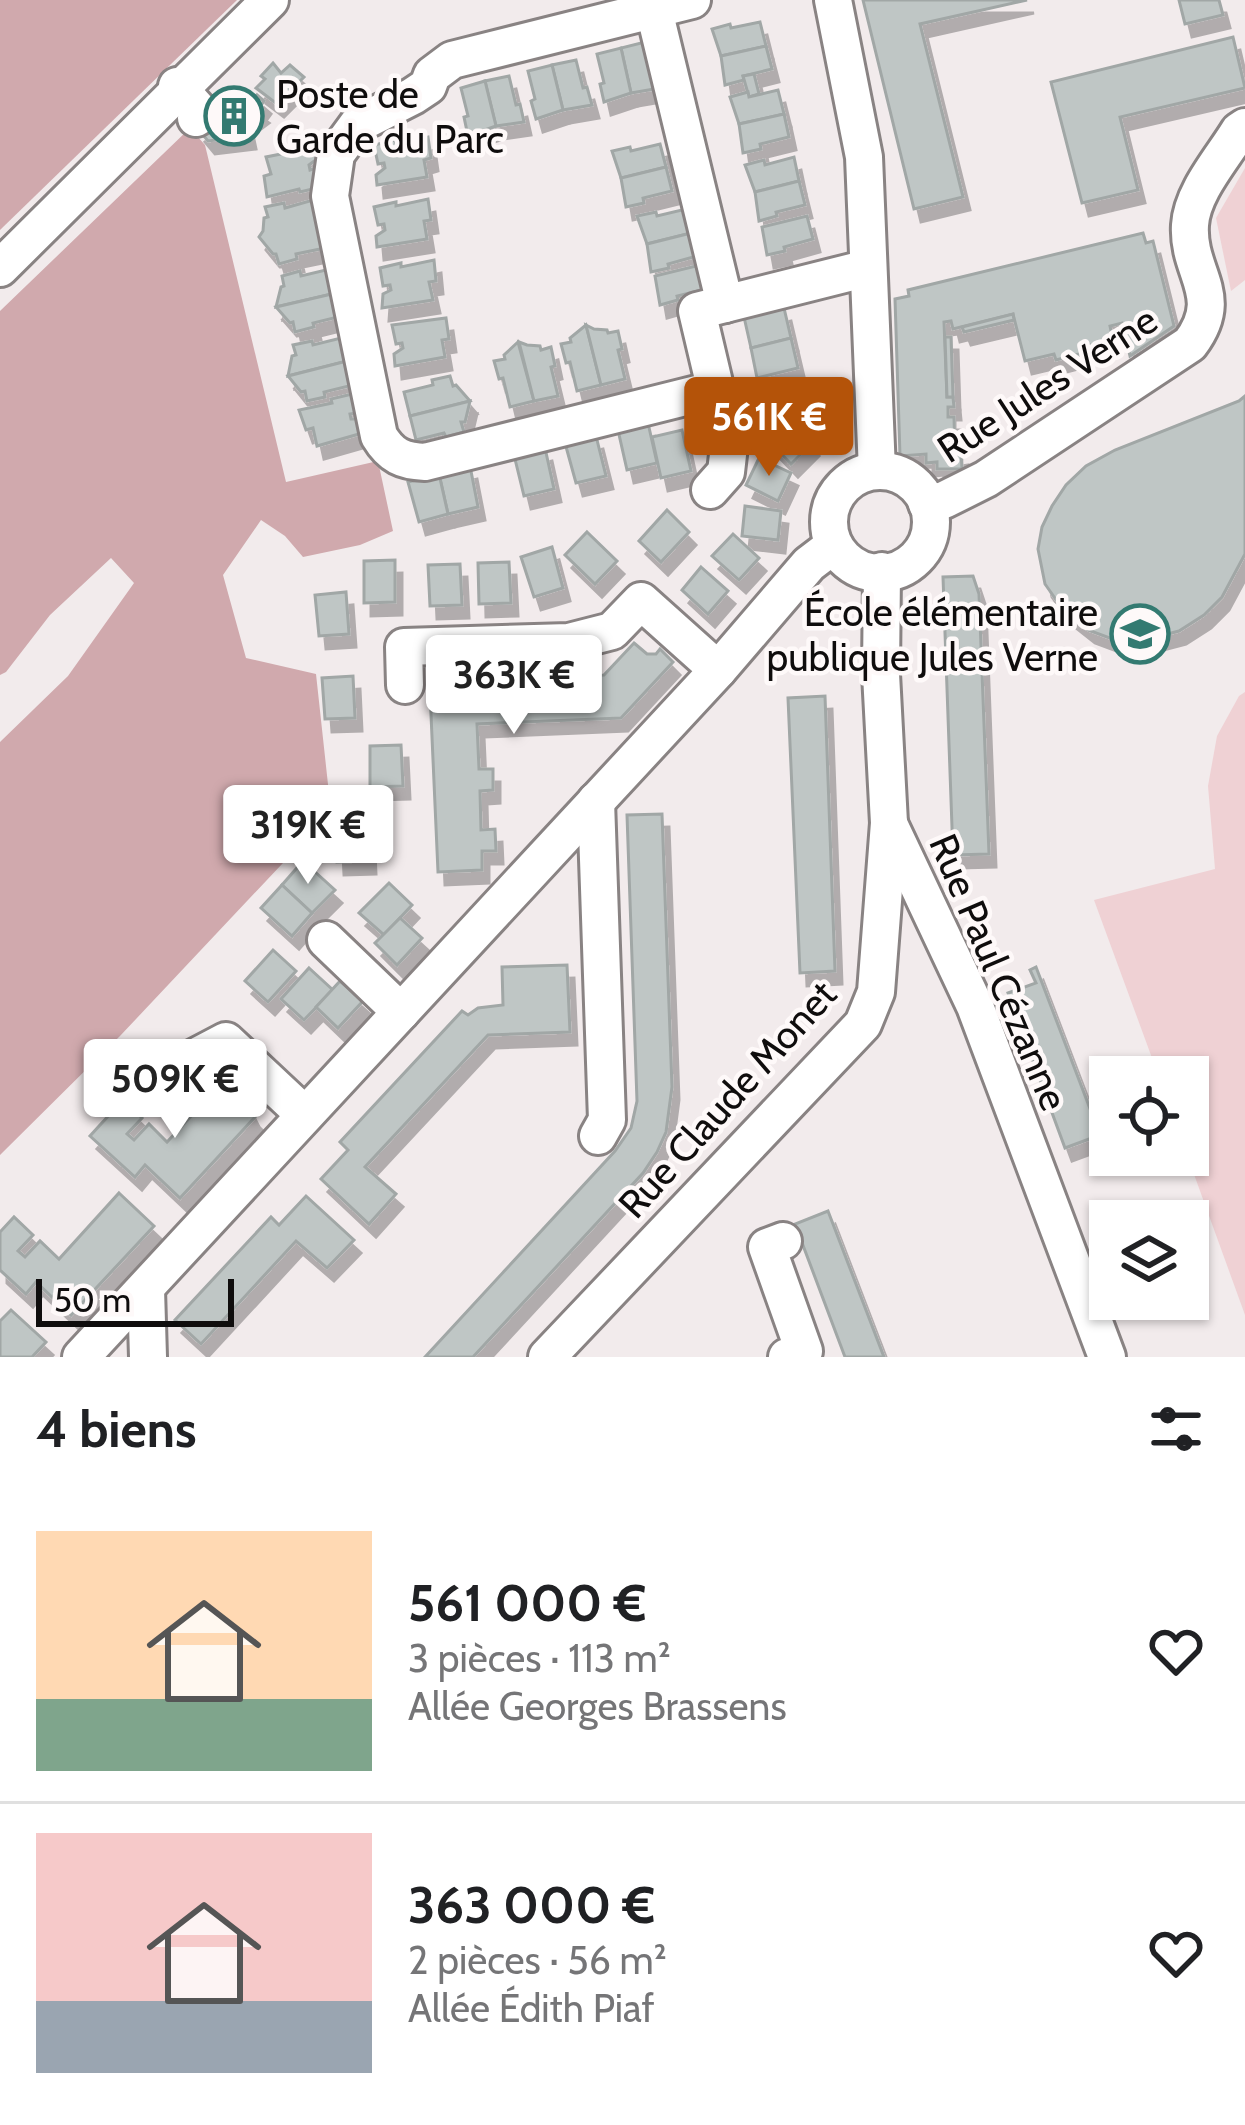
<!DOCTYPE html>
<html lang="fr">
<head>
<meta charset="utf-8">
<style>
	:root { --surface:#fff; --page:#f2f2f2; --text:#202124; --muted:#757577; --line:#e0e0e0; --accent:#b45309 }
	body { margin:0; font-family:Cabin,sans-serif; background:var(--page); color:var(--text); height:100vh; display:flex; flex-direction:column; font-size:45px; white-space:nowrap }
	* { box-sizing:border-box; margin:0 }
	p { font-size:39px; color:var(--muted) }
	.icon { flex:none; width:66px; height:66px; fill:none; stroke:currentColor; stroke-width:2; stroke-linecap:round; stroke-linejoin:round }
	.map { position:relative; height:1357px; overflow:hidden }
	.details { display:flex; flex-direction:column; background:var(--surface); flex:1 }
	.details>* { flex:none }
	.tools { position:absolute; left:1089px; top:1056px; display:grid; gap:24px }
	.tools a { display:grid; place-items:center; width:120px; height:120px; border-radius:0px; background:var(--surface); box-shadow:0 3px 9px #0004; font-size:60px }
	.scale { position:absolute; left:36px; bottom:30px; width:198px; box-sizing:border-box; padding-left:12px; border:6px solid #0f0d0d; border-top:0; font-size:33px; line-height:42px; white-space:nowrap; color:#0f0d0d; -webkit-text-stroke:9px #fef9f9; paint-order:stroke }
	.price { position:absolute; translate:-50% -102px; padding:0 27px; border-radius:12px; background:#fff; color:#222; font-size:39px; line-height:78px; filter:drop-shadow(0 3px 6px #0008) }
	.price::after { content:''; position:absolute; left:50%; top:72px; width:36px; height:27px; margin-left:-18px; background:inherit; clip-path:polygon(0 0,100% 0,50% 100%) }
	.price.selected { background:var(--accent); color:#fff }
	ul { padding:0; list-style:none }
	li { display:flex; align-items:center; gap:36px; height:300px; padding:0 36px }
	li+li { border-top:3px solid var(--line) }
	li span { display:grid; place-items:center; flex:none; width:336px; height:240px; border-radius:0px; color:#555 }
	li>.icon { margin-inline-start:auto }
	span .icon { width:144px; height:144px; fill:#fffc; stroke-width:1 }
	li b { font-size:51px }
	h2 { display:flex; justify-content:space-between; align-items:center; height:144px; padding:0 36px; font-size:51px }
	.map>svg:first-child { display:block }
</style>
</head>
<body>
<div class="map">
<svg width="1245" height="1357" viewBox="0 0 1245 1357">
	<defs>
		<filter id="shadow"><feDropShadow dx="7" dy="13" stdDeviation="0" flood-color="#0004"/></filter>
	</defs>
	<rect width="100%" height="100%" fill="#f2ebec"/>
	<g fill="#efd1d4">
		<polygon points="1245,168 1245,280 1231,291 1216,218"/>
		<polygon points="1245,692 1245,1315 1187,1155 1188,1077 1159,1077 1094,900 1215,869 1208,786 1217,736 1239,696"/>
	</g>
	<g fill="#d0a9ad">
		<polygon points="0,0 237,0 0,230"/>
		<polygon points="190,128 205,145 286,482 378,461 393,531 360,545 303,557 285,536 261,520 223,575 246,658 316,674 331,812 120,1036 0,1155 0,742 68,676 134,583 111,558 50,615 6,672 0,675 0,311"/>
	</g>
	<g fill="#bfc6c5" stroke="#a1a7a6" stroke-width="3" filter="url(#shadow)">
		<polygon points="863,0 1027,0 920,24 963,197 914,209"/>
		<polygon points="1179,0 1219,0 1223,15 1185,24"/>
		<polygon points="760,22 766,46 721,56 712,29 730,24 731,28"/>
		<polygon points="1233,37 1245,88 1120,117 1138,190 1082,203 1051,82"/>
		<polygon points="645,42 660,88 631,93 621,48"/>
		<polygon points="766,46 772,69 743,76 744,80 725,85 721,56"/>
		<polygon points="621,48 631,93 604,102 600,84 604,83 597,54"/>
		<polygon points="576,60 583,88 587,87 592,105 563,110 552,65"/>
		<polygon points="273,63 281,73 290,65 304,77 277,104 256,88 265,79 261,76"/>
		<polygon points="552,65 563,110 536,119 531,101 535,99 528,71"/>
		<polygon points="754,74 759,94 749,97 743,76"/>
		<polygon points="509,76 516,105 520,104 524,122 496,126 485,81"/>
		<polygon points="485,81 496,126 468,136 464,117 468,116 461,88"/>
		<polygon points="238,88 252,101 257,95 264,101 259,108 262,110 246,122 249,136 208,141 198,129 227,105 225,101"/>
		<polygon points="778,90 784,114 739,124 730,97 748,92 749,97"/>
		<polygon points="784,114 789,137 760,144 761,149 743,153 739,124"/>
		<polygon points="428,137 431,158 424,160 427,177 377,185 376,175 385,168 384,163 378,164 374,145 395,140 396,144"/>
		<polygon points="660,144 666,167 621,178 612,151 630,147 631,151"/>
		<polygon points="316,147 317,159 309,165 310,170 316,168 321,187 300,192 299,189 267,197 264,176 271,174 266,157"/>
		<polygon points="794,157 799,181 755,192 745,165 764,160 765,165"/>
		<polygon points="666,167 672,191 643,198 644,203 626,207 621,178"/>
		<polygon points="799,181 805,205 776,212 777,216 759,221 755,192"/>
		<polygon points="428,199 431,220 424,221 427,239 377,247 376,236 385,230 384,224 378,225 374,207 396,202 396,206"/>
		<polygon points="313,200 325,248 296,254 297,259 279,264 276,254 273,254 259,237 263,231 264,218 268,217 265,207 284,203 285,208"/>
		<polygon points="686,209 691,233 647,244 637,216 656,212 657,216"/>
		<polygon points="807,216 813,239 784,247 785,251 767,255 762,227"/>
		<polygon points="691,233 697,256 668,264 669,268 651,272 647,244"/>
		<polygon points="1143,233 1146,243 1153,241 1174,326 1130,356 1122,323 1110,326 1113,340 1082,347 1083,353 1056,360 1054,354 1025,361 1013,314 953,329 951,321 944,322 947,397 953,397 954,407 948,407 948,417 954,417 955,453 961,452 962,469 937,469 937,462 926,463 926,454 900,456 895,299 909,296 908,290"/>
		<polygon points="434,260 436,281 429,282 433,300 382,308 383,294 391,290 390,285 383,286 380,268 401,263 401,267"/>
		<polygon points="700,265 706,289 677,296 678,300 660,305 655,276"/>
		<polygon points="330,269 336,293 276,307 281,287 284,286 282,276 300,271 301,276"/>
		<polygon points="336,293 342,316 313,323 314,327 295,332 293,322 290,323 276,307"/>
		<polygon points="784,308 791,338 751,348 744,317"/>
		<polygon points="1013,314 1014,320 964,332 962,327"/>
		<polygon points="446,318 449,339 442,340 445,357 395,366 394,354 403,348 402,343 396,344 392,325"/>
		<polygon points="586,325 601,385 577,391 570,362 566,363 561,344 571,342 570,338"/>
		<polygon points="586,325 594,329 607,330 608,333 618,331 622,349 618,350 625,379 601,385"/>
		<polygon points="945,337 951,337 953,397 947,397"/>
		<polygon points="341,338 347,361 288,376 292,356 296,355 293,345 312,341 313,345"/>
		<polygon points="791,338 798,368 757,378 751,348"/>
		<polygon points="518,342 534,401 510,407 503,378 499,379 494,361 505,359 504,355"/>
		<polygon points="519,342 527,345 540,346 541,350 551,347 555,366 551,367 558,396 534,401"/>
		<polygon points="347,361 353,385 324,392 325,397 307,401 305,391 301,392 288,376"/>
		<polygon points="450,376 453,386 456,385 470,401 410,416 404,392 433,385 432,380"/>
		<polygon points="834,390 842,425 813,432 804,397"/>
		<polygon points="352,394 357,413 350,414 351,419 358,419 366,432 317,446 313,428 306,430 299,410 332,403 331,399"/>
		<polygon points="1245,396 1245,554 1222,597 1204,615 1179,631 1145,640 1115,640 1088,630 1064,611 1045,584 1038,549 1042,527 1052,506 1066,485 1086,466 1115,450 1239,401"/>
		<polygon points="470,401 465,422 461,422 464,432 446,437 444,433 416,440 410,416"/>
		<polygon points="787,417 812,443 791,464 766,438"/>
		<polygon points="648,423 657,463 627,470 618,430"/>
		<polygon points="682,430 691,471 661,478 652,437"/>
		<polygon points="596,436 606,476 576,483 565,443"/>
		<polygon points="545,448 554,489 524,496 514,455"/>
		<polygon points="759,458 791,473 778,501 746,485"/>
		<polygon points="470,466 478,507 448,514 439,474"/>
		<polygon points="439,474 448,514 419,522 408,482"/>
		<polygon points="745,506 781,511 778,540 742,536"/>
		<polygon points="667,510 689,532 661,562 639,541"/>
		<polygon points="587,532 617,561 595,584 565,555"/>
		<polygon points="733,534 759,558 739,580 712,556"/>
		<polygon points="552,547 563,588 534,597 521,557"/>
		<polygon points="395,560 395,602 364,603 364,561"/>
		<polygon points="509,562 511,603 479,604 478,563"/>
		<polygon points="460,564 462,605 430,606 428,565"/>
		<polygon points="701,567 728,591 708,614 682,590"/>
		<polygon points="973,576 979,594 989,854 953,855 943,577"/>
		<polygon points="346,592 349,634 319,636 315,595"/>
		<polygon points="634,643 647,654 656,654 660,649 673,662 621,718 477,724 479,769 493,769 493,790 480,791 481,830 495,829 496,851 482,851 482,870 438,872 430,692 437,691 441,685 452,680 463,683 468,690 473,689 473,694 486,694 485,680 501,680 500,668 520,667 521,679 561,677 561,665 572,664 573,676 604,675"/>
		<polygon points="353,676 355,718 325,719 322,678"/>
		<polygon points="825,696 835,971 800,973 788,698"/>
		<polygon points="401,745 403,786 370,787 370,746"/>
		<polygon points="662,814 672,1087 666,1132 657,1152 643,1173 473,1357 425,1357 615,1151 631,1128 637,1101 627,815"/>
		<polygon points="367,819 369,861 337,862 335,821"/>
		<polygon points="303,861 335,890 312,913 282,885"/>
		<polygon points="389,883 412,905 384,935 359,913"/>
		<polygon points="282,885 312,913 292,936 261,908"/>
		<polygon points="400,918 422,938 397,965 375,943"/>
		<polygon points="273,950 296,971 268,1002 245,981"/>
		<polygon points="567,965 570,1032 488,1035 365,1167 396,1194 369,1224 321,1179 348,1150 340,1142 462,1011 468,1015 478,1008 503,1005 502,967"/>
		<polygon points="1036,967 1100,1135 1065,1148 1008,993 1036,983 1030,970"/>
		<polygon points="309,968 333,990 304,1020 281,999"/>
		<polygon points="340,981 363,1001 338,1028 316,1007"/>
		<polygon points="220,1085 231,1095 228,1099 240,1110 244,1106 255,1117 180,1198 145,1165 135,1177 90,1136 123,1100 142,1118 127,1134 134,1140 149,1124 167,1142"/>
		<polygon points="224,1088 243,1096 252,1114 244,1106 240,1110 228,1099 231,1095"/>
		<polygon points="119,1193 154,1226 71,1315 36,1282 26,1294 0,1270 0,1232 14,1217 33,1235 18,1251 25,1257 40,1241 59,1259"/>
		<polygon points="306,1196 354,1240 327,1268 296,1241 201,1344 175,1320 271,1217 279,1225"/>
		<polygon points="828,1211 884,1357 845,1357 795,1224"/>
		<polygon points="11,1310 46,1342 32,1357 0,1357 0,1321"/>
	</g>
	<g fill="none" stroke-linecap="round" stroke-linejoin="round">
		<g stroke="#898383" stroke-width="42">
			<g id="minor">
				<path d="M 692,0 L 452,60 L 432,75 L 428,86 L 413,96 L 358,124 L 336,154 L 330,196 L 379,436 C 391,456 403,461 425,462 L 717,389"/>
				<polyline points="833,0 864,157 877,471"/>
				<polyline points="654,10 725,304"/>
				<polyline points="177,86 202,114 196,118"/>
				<polyline points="0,268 270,0"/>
				<circle cx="880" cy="522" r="51"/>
				<polyline points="710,490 726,472 729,446 697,311 868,268"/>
				<path d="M 927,504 L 944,500 L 986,479 L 1190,344 C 1227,295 1187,274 1190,225 C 1192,192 1222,159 1239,131 L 1245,127"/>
				<polyline points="405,685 404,647 569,642 612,631 641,601 718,670"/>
				<polyline points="596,801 607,1120 598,1136"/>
				<polyline points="890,826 975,1006 1107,1357"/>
				<polyline points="326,940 401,1012"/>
				<polyline points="188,1061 226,1041 305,1115"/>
				<polyline points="783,1241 767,1247 804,1351 787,1357"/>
				<polyline points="146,1289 148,1357"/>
				<polyline points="81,1357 718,670 809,564 834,545"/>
				<polyline points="547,1357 863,1024 876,992 889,823 881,674 882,571"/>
			</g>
		</g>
		<use href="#minor" stroke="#fff" stroke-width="36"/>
	</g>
	<defs>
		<g id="building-ring" transform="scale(3)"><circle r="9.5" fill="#fef9f9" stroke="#337a71" stroke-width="1.5"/><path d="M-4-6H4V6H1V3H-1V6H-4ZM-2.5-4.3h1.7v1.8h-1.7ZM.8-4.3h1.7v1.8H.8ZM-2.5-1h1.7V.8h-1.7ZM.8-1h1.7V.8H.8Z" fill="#337a71"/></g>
		<g id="school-ring" transform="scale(3)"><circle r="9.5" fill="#fef9f9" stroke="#337a71" stroke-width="1.5"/><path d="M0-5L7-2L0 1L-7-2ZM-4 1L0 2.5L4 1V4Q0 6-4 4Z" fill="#337a71"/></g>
	</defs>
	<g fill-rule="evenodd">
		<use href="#building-ring" x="234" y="116"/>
		<use href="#school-ring" x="1140" y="634"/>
	</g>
	<g text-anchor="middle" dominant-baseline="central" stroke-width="9" stroke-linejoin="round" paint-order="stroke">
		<g font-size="39" fill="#0f0d0d" stroke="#fef9f9" text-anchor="start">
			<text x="276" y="94">Poste de<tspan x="276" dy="45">Garde du Parc</tspan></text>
			<text x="1098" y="612" text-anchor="end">École élémentaire<tspan x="1098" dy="45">publique Jules Verne</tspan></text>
		</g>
		<g font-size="39" fill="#0f0d0d" stroke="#fef9f9">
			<text transform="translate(1047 384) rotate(-33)">Rue Jules Verne</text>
			<text transform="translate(999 972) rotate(67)">Rue Paul Cézanne</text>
			<text transform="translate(727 1099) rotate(-48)">Rue Claude Monet</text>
		</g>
	</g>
</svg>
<div class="tools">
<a><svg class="icon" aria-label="locate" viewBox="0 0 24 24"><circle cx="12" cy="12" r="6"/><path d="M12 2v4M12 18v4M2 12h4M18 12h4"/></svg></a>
<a><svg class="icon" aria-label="layers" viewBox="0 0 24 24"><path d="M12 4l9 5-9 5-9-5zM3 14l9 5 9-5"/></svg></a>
</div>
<div class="scale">50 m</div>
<b class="price selected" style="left:769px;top:479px">561K €</b>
<b class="price" style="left:514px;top:737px">363K €</b>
<b class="price" style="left:308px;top:887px">319K €</b>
<b class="price" style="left:175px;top:1141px">509K €</b>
</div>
<section class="details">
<h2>4 biens<svg class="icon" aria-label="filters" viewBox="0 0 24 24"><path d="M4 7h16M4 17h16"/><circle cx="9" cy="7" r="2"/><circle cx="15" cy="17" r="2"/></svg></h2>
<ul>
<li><span style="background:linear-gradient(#ffd9b3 70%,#7fa58c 0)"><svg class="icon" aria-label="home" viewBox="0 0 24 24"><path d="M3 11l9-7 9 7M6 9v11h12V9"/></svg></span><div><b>561 000 €</b><p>3 pièces · 113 m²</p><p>Allée Georges Brassens</p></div><svg class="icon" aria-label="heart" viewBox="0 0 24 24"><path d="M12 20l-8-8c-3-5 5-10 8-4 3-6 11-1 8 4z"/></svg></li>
<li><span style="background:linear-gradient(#f6c9c9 70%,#9aa5b1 0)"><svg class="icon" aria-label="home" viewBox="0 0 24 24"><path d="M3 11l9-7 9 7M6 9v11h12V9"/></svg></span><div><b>363 000 €</b><p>2 pièces · 56 m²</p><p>Allée Édith Piaf</p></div><svg class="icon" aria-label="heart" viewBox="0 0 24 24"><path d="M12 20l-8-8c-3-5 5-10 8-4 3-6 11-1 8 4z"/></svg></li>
</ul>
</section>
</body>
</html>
